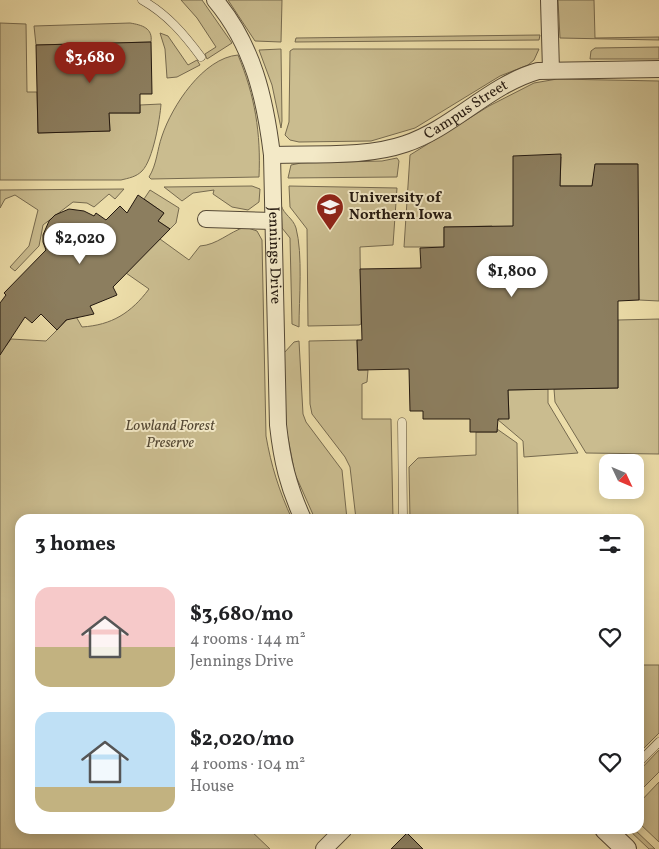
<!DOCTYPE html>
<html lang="en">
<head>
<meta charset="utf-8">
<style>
	:root { --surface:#fff; --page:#f6f6f6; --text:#202124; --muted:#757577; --accent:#8f2418 }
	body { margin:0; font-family:Vollkorn,serif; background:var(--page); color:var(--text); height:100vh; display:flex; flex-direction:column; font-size:19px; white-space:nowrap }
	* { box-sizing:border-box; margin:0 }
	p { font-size:16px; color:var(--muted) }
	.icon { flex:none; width:28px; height:28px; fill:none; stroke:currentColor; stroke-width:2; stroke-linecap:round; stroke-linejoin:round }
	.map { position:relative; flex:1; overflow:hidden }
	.sheet { position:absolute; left:15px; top:514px; width:629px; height:320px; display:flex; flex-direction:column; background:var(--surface); border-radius:15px; box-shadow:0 2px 12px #0003 }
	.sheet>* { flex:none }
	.needle { width:32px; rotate:134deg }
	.fabs { position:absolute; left:599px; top:454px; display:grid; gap:10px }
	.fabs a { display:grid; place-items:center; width:45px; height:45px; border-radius:10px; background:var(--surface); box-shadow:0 2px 12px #0003; font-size:25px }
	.price { position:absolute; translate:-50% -42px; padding:0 11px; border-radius:18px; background:#fff; color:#222; font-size:16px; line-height:32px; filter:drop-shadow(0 1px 2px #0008) }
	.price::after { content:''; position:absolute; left:50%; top:30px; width:15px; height:11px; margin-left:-8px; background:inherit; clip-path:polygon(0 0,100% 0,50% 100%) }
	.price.on { background:var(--accent); color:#fff }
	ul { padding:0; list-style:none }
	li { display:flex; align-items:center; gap:15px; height:125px; padding:0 20px }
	li span { display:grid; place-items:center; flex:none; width:140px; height:100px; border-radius:15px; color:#555 }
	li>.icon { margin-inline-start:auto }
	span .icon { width:60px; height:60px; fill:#fffc; stroke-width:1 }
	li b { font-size:21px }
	h2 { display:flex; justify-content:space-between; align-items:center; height:60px; padding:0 20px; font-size:21px }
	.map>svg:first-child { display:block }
</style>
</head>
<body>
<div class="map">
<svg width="659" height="849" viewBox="0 0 659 849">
	<rect width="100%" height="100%" fill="#ecdda9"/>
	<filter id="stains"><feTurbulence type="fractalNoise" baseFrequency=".004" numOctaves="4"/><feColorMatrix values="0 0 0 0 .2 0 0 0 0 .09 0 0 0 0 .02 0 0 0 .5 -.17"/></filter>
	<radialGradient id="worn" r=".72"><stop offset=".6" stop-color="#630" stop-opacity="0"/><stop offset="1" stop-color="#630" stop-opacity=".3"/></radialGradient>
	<g fill="#cabc8f" stroke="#766a4f">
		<polygon points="181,0 202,0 232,43 207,59 205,54 216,47 197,18"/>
		<polygon points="228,0 282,0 281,42 255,41"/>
		<polygon points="558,0 594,0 595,38 659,37 659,40 560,38"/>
		<path d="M 0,23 L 26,24 L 27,92 L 37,92 L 38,133 L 110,131 L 109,113 L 140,113 L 140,105 L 161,104 C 160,119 153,160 142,171 C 136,177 129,178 121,180 L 0,180 Z"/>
		<path d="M 130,23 C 142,25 153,28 151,42 L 36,45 L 34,26 Z"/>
		<polygon points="160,33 168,36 188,65 197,60 200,65 177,77 167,78 165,49"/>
		<polygon points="540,35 539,40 295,42 296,38"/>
		<polygon points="659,47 659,59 590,59 591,51 595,48"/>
		<polygon points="281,49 282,121 281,128 272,85 259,50"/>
		<polygon points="293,49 539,49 534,60 528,65 500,76 415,128 371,141 299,142 290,140 285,135 289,122 290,51"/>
		<path d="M 238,55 C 255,96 261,133 259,177 L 151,179 L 149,177 C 157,164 157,150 162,136 C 172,106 203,58 238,55 Z"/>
		<polygon points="557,79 659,81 659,301 639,300 637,164 596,164 592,186 560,186 561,157 513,247 492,226 444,227 444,247 404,247 410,155 489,106 534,83"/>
		<polygon points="397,158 399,161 397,177 288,178 291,165 301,163 382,161"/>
		<polygon points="252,186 260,189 259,202 248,210 232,207 213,194 214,190 193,193 182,201 164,187"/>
		<polygon points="289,186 397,188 393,245 360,247 361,324 359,325 308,326 307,229 290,207"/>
		<polygon points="124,189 115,199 109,194 94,207 87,203 73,202 43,225 39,246 15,271 10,267 29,246 38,210 15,195 5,199 0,208 0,190"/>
		<polygon points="150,190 179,208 176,223 170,229 158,221 164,213 144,199"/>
		<path d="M 281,205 C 284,215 293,218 296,228 C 303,254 299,299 299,327 L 292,324 L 290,238 L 282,228 Z"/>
		<path d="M 245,227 L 257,231 L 262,240 L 266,436 C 271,465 279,491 292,519 L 20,519 L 20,829 L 249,829 L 270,849 L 0,849 L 0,344 L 5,347 L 11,339 L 46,341 L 74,313 L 82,327 C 112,325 131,313 149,289 L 126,273 L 160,239 L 189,260 L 200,246 C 217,245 229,232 245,227 Z"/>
		<polygon points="659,319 659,454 586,453 555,402 554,389 618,388 618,320"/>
		<polygon points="357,340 358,370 368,370 367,382 362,384 362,419 391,419 393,519 356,519 350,467 345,457 312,414 310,404 309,341"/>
		<polygon points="299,341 303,414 306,422 342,470 347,519 315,519 295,474 286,428 284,353 294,342"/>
		<polygon points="548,389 548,403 578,453 524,457 523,441 497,419 509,418 508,390"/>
		<polygon points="497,429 517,443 518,519 410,519 409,467 418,458 476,455 476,432 497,432"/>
		<polygon points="639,665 659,665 659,733 639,753"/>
		<polygon points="659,750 659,772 639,792 639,771"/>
		<polygon points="659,782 659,842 639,823 639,803"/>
		<polygon points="628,829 634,829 655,849 649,849"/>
	</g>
	<g fill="#8c7e5f" stroke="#23180f">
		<polygon points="151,42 152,94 140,94 140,113 109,113 110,131 38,133 36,45"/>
		<polygon points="561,154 560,186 592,186 595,164 638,164 639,300 618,301 618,388 508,390 509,419 498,419 497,432 470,432 470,419 423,419 423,411 410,411 409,369 358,370 357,340 362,340 360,269 421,268 420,248 444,247 444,227 513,226 513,156"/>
		<polygon points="138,195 164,213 158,221 170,229 113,287 117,295 90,306 94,314 66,320 57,330 41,314 32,323 25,317 0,355 0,303 6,295 4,293 46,250 43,242 43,235 49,221 55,215 69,209 84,211 94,216 96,213 106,220 120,206 127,213"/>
		<polygon points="407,833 423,849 391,849"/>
	</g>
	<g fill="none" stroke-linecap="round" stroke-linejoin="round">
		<g stroke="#554936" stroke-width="9">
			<g id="service">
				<path d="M 142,0 C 167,14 184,34 201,57"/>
				<polyline points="402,422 403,519"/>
				<polyline points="639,762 659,742"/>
			</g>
		</g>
		<g stroke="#554936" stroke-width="18">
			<g id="minor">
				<path id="s1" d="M 215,0 C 253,45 265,98 272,155 L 278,425 C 282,461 288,486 303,519"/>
				<polyline points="549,0 551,70"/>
				<path id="s2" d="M 272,155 C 315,153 364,158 405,144 C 453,128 489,85 538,71 L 659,69"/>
				<polyline points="206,219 273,221"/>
				<polyline points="324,849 344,829"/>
			</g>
		</g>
		<g stroke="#554936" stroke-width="22">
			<polyline id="tertiary" points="605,829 626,849"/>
		</g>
		<use href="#service" stroke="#f3e9c7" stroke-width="8"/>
		<use href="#minor" stroke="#f3e9c7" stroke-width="16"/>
		<use href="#tertiary" stroke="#f3e9c7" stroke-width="20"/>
	</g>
	<defs>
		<g id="university-pin" transform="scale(1.4375)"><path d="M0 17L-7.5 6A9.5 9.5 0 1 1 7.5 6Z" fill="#8f2418" stroke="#f3e9c7"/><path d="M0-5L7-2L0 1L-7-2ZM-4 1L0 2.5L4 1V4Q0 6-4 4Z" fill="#fff"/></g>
	</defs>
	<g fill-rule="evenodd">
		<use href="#university-pin" x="330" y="207"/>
	</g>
	<g text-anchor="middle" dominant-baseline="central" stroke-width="4" stroke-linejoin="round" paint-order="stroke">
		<g font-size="15" fill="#23180f" stroke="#f3e9c7">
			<text stroke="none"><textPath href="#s2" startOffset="204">Campus Street</textPath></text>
			<text stroke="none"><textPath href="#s1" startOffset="268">Jennings Drive</textPath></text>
		</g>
		<g font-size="15" font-weight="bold" fill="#23180f" stroke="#f3e9c7" text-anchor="start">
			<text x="349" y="198">University of<tspan x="349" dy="17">Northern Iowa</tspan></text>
		</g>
		<g font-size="15" font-style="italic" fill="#554935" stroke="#f3e9c7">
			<text x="170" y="426">Lowland Forest<tspan x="170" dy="17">Preserve</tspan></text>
		</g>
	</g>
	<rect width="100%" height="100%" filter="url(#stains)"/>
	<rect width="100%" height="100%" fill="url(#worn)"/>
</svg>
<div class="fabs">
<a><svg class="needle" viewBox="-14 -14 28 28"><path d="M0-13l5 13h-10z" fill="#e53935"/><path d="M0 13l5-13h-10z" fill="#757577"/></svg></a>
</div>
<b class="price on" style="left:90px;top:84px">$3,680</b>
<b class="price" style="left:80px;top:265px">$2,020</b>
<b class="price" style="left:512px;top:298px">$1,800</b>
<section class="sheet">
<h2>3 homes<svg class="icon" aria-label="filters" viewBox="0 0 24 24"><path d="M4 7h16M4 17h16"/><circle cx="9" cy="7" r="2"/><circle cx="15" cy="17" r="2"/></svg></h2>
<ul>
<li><span style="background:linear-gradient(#f6c9c9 60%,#c2b280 0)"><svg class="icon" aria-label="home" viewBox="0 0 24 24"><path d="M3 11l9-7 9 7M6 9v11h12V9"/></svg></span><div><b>$3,680/mo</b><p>4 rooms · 144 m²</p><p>Jennings Drive</p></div><svg class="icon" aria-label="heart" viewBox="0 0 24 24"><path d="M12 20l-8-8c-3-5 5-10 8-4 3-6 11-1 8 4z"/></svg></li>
<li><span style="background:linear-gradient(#bfe0f5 75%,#c2b280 0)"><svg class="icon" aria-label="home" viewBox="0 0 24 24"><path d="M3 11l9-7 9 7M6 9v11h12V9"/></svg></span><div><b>$2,020/mo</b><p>4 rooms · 104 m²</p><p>House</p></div><svg class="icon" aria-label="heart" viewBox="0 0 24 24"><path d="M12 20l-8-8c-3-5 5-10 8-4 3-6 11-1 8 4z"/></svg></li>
</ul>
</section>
</div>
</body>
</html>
